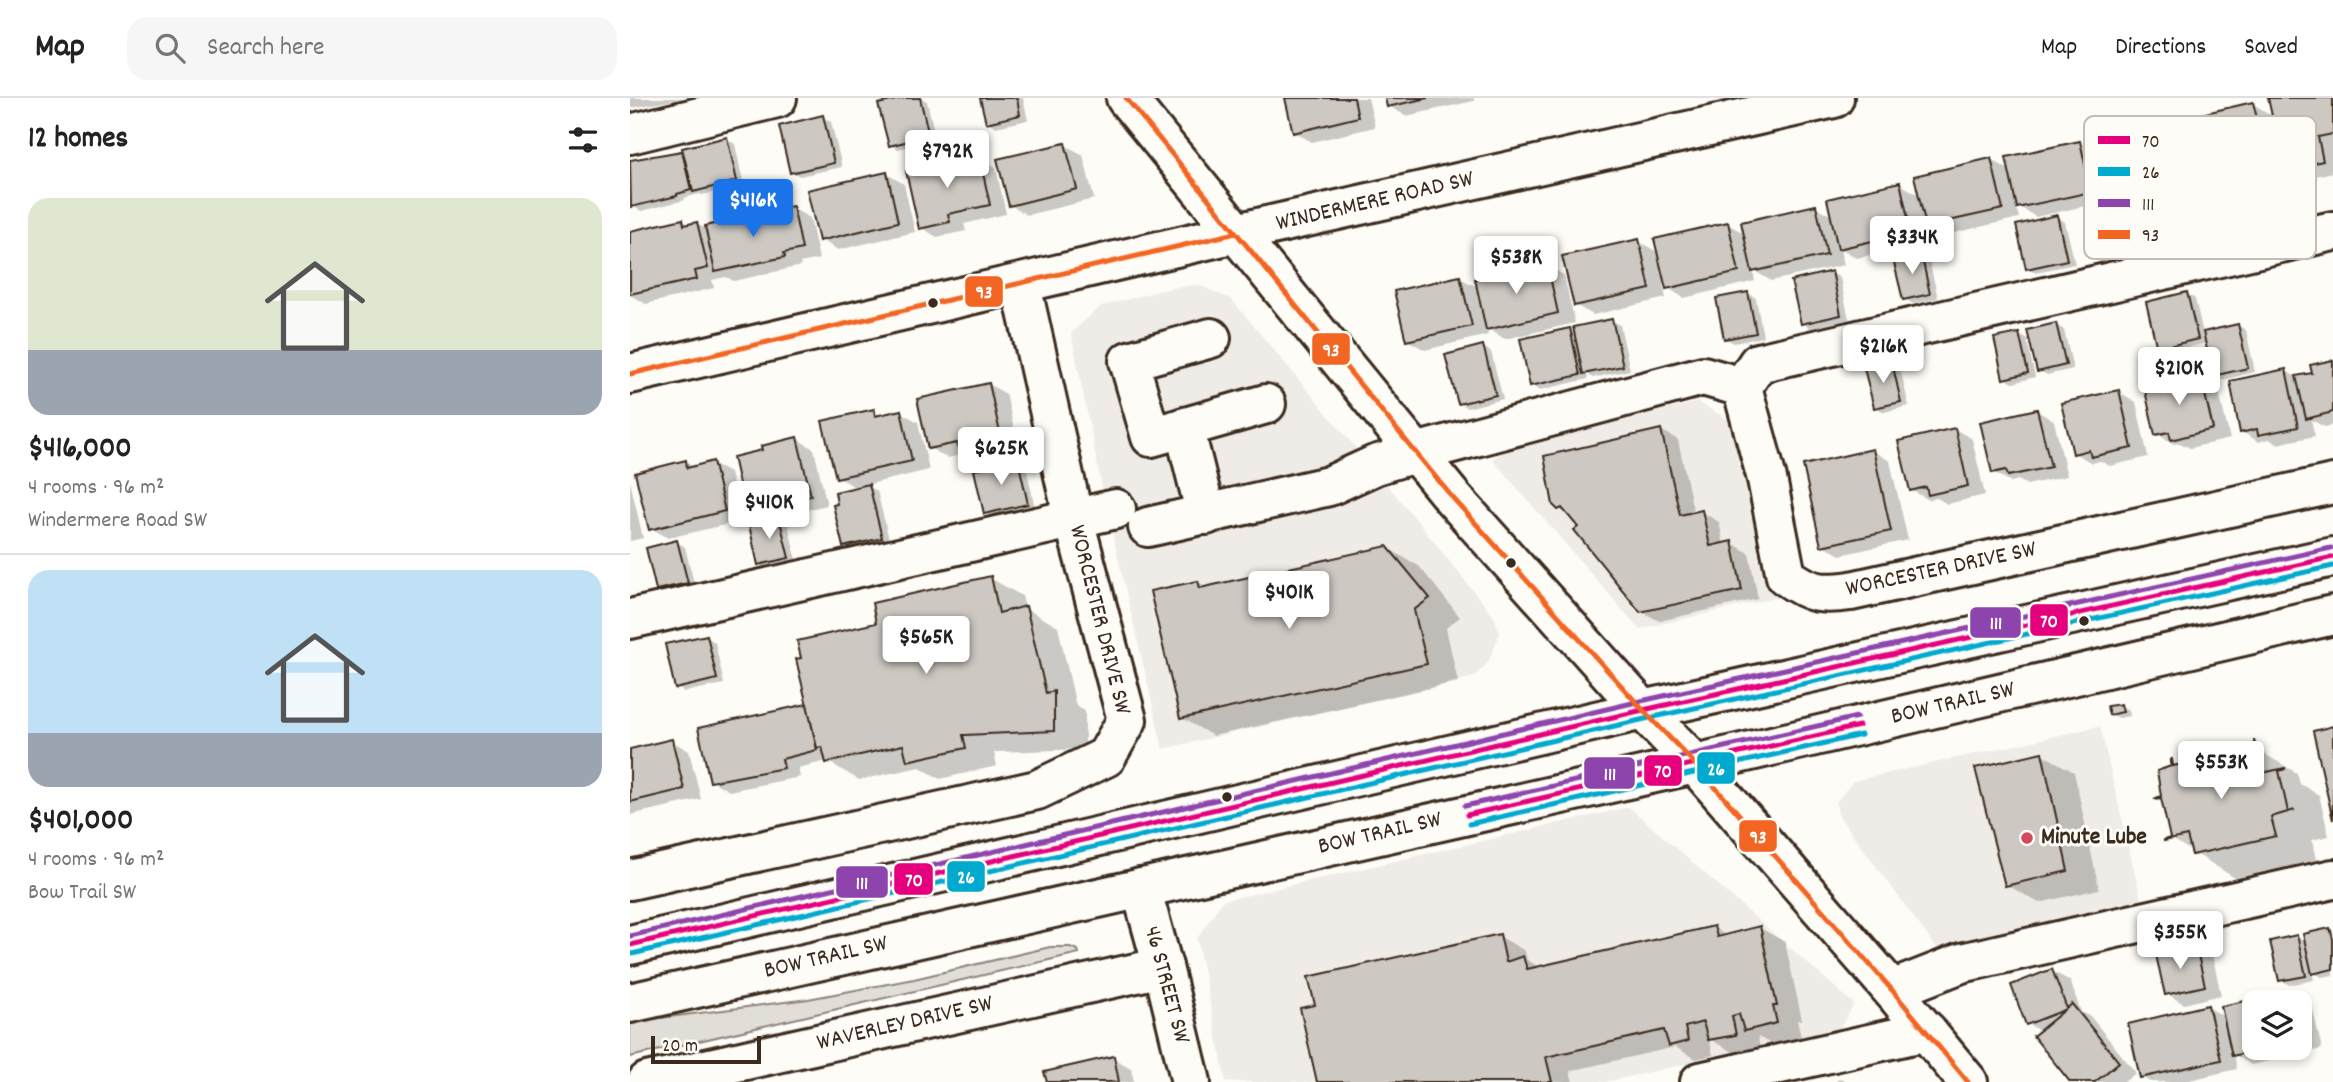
<!DOCTYPE html>
<html lang="en">
<head>
<meta charset="utf-8">
<style>
	:root { --surface:#fff; --page:#f6f6f6; --text:#222; --muted:#767676; --line:#e0e0e0; --accent:#1a73e8 }
	body { margin:0; font-family:Dekko,sans-serif; background:var(--page); color:var(--text); height:100vh; display:flex; flex-direction:column; font-size:26px; white-space:nowrap }
	* { box-sizing:border-box; margin:0 }
	p { font-size:23px; color:var(--muted) }
	.icon { flex:none; width:38px; height:38px; fill:none; stroke:currentColor; stroke-width:2; stroke-linecap:round; stroke-linejoin:round }
	.map { position:relative; flex:1; overflow:hidden }
	.drawer { display:flex; flex-direction:column; background:var(--surface); width:630px }
	.drawer>* { flex:none }
	.controls { position:absolute; left:1612px; top:892px; display:grid; gap:14px }
	.controls a { display:grid; place-items:center; width:70px; height:70px; border-radius:14px; background:var(--surface); box-shadow:0 4px 10px #0003; font-size:35px }
	.scale { position:absolute; left:21px; bottom:18px; width:110px; box-sizing:border-box; padding-left:7px; border:4px solid #3b2a1e; border-top:0; font-size:19px; line-height:24px; white-space:nowrap; color:#3b2a1e; -webkit-text-stroke:5px #fdfcf7; paint-order:stroke }
	.price { position:absolute; translate:-50% -60px; padding:0 16px; border-radius:7px; background:#fff; color:#222; font-size:23px; line-height:46px; filter:drop-shadow(0 2px 4px #0008) }
	.price::after { content:''; position:absolute; left:50%; top:42px; width:21px; height:16px; margin-left:-10px; background:inherit; clip-path:polygon(0 0,100% 0,50% 100%) }
	.price.selected { background:var(--accent); color:#fff }
	ul { padding:0; list-style:none }
	li { display:grid; align-content:center; gap:14px; height:371px; padding:0 28px }
	li+li { border-top:2px solid var(--line) }
	li span { display:grid; place-items:center; height:217px; border-radius:21px; color:#555 }
	li>.icon { margin-inline-start:auto }
	span .icon { width:126px; height:126px; fill:#fffc; stroke-width:1 }
	li b { font-size:30px }
	h2 { display:flex; justify-content:space-between; align-items:center; height:84px; padding:0 28px; font-size:30px }
	header { display:flex; align-items:center; gap:42px; box-sizing:border-box; height:98px; padding:0 35px; background:var(--surface); border-bottom:2px solid var(--line) }
	header strong { font-size:33px }
	nav { display:flex; gap:38px; margin-inline-start:auto; font-size:24px }
	.search { width:490px; height:63px; background:var(--page); display:flex; align-items:center; gap:18px; box-sizing:border-box; padding:0 24px; border-radius:21px; color:var(--muted); font-size:26px }
	main { display:flex; flex:1; min-height:0 }
	.map>svg:first-child { display:block }
</style>
</head>
<body>
<header>
<strong>Map</strong>
<div class="search"><svg class="icon" aria-label="search" viewBox="0 0 24 24"><circle cx="10" cy="10" r="6"/><path d="M15 15l6 6"/></svg>Search here</div>
<nav><a>Map</a><a>Directions</a><a>Saved</a></nav>
</header>
<main>
<section class="drawer">
<h2>12 homes<svg class="icon" aria-label="filters" viewBox="0 0 24 24"><path d="M4 7h16M4 17h16"/><circle cx="9" cy="7" r="2"/><circle cx="15" cy="17" r="2"/></svg></h2>
<ul>
<li><span style="background:linear-gradient(#dfe7d0 70%,#9aa5b1 0)"><svg class="icon" aria-label="home" viewBox="0 0 24 24"><path d="M3 11l9-7 9 7M6 9v11h12V9"/></svg></span><div><b>$416,000</b><p>4 rooms · 96 m²</p><p>Windermere Road SW</p></div></li>
<li><span style="background:linear-gradient(#bfe0f5 75%,#9aa5b1 0)"><svg class="icon" aria-label="home" viewBox="0 0 24 24"><path d="M3 11l9-7 9 7M6 9v11h12V9"/></svg></span><div><b>$401,000</b><p>4 rooms · 96 m²</p><p>Bow Trail SW</p></div></li>
</ul>
</section>
<div class="map">
<svg width="1703" height="984" viewBox="0 0 1703 984">
	<rect width="100%" height="100%" fill="#fdfcf7"/>
	<filter id="ink" filterUnits="userSpaceOnUse"><feTurbulence type="fractalNoise" baseFrequency=".0143" numOctaves="2"/><feDisplacementMap in="SourceGraphic" scale="14" xChannelSelector="R" yChannelSelector="G"/><feConvolveMatrix kernelMatrix="1 2 1 2 8 2 1 2 1" color-interpolation-filters="sRGB"/></filter>
	<g filter="url(#ink)">
		<g fill="#efece7">
			<polygon points="568,187 601,201 784,419 864,519 870,535 858,565 844,579 533,651 475,404 441,235 471,208 541,190"/>
			<polygon points="1068,304 1106,326 1150,499 1009,531 862,361 888,345"/>
			<polygon points="1470,628 1513,810 1308,852 1208,717 1206,704 1223,683"/>
			<polygon points="999,709 1224,906 1209,932 975,984 596,984 567,841 592,803"/>
		</g>
		<polygon fill="#e1ded7" stroke="#8e847a" stroke-width="2" points="420,849 440,849 448,852 449,855 0,959 0,924 178,901 284,881"/>
		<g fill="#0003" fill-rule="evenodd">
			<polygon points="0,0 56,0 0,10"/>
			<polygon points="282,0 291,0 297,3 306,42 268,51 260,47"/>
			<polygon points="352,0 393,0 398,22 366,29 357,24"/>
			<polygon points="656,0 738,0 745,29 682,44 664,34"/>
			<polygon points="757,0 844,0 844,3 776,18 759,8"/>
			<polygon points="1639,0 1703,0 1703,74 1673,81 1655,71 1654,62 1580,79 1563,69 1567,86 1493,103 1475,92 1477,103 1406,119 1386,107 1389,120 1315,137 1294,125 1298,144 1227,160 1210,150 1214,167 1141,183 1123,172 1125,183 1054,200 1033,187 1036,200 963,217 945,207 1008,143 1029,155 1097,126 1116,136 1186,109 1203,119 1270,86 1291,98 1361,61 1381,73 1449,45 1467,55 1539,28 1555,38 1623,6 1643,18"/>
			<polygon points="193,19 201,24 212,69 170,78 161,74"/>
			<polygon points="97,41 105,46 114,88 72,97 69,96 54,100 55,102 11,113 2,108 0,98 0,64 35,56 39,58"/>
			<polygon points="435,47 453,57 464,101 397,117 380,107"/>
			<polygon points="349,59 366,69 376,116 334,126 336,133 307,139 290,129"/>
			<polygon points="257,76 274,86 285,134 208,152 191,142"/>
			<polygon points="162,110 180,120 189,161 170,165 171,168 104,183 96,179 82,182 84,190 16,206 0,197 0,135 52,123 61,127 67,126 78,132"/>
			<polygon points="1427,119 1435,124 1445,166 1406,174 1397,170"/>
			<polygon points="1290,157 1299,162 1308,200 1283,206 1275,201"/>
			<polygon points="916,167 934,177 945,225 875,241 856,230 858,237 795,252 777,242 830,180 849,190"/>
			<polygon points="1202,175 1210,180 1219,221 1180,230 1172,225"/>
			<polygon points="1117,195 1126,200 1133,239 1104,245 1095,240"/>
			<polygon points="1557,196 1565,201 1573,235 1607,227 1616,232 1625,274 1593,282 1585,277 1577,245 1537,254 1528,249"/>
			<polygon points="982,222 990,227 1000,272 963,280 957,276 958,281 910,292 902,287 940,232 946,236"/>
			<polygon points="1426,227 1434,232 1443,271 1417,277 1409,272"/>
			<polygon points="1389,237 1397,241 1405,279 1383,285 1374,280"/>
			<polygon points="853,249 861,254 873,301 837,310 829,305"/>
			<polygon points="1703,263 1703,327 1695,329 1681,322 1685,338 1647,346 1639,341 1629,344 1612,334 1656,273 1668,280 1684,276"/>
			<polygon points="1262,265 1270,270 1279,308 1254,314 1245,309"/>
			<polygon points="1570,276 1587,286 1600,341 1560,350 1550,345 1544,346 1527,336"/>
			<polygon points="359,286 376,296 387,344 359,351 361,356 347,359 340,355 317,360 300,350"/>
			<polygon points="1489,294 1506,304 1518,359 1480,368 1470,363 1462,365 1444,355"/>
			<polygon points="243,313 252,318 270,314 288,324 299,372 236,387 247,393 260,445 223,453 215,448 228,391 208,379"/>
			<polygon points="1407,313 1424,323 1437,378 1397,387 1388,382 1381,384 1363,374"/>
			<polygon points="1325,331 1342,341 1355,397 1317,406 1307,400 1299,402 1281,392"/>
			<polygon points="1031,332 1048,342 1064,416 1072,414 1089,424 1094,447 1102,445 1119,455 1128,501 1029,523 1011,513 941,418 929,411"/>
			<polygon points="167,341 184,351 197,407 146,419 158,426 167,464 138,471 129,466 138,424 117,412 135,354"/>
			<polygon points="1243,353 1260,363 1278,442 1210,457 1193,447"/>
			<polygon points="387,363 396,368 405,410 364,420 356,415"/>
			<polygon points="56,364 65,370 82,365 100,375 112,423 38,440 21,430"/>
			<polygon points="0,383 13,440 0,443"/>
			<polygon points="47,444 55,449 65,489 36,496 28,491"/>
			<polygon points="757,450 789,468 830,519 816,530 828,584 583,638 552,620 568,484 578,490"/>
			<polygon points="360,480 392,498 395,510 428,529 446,608 455,613 455,651 368,654 364,655 367,668 310,681 290,669 229,682 197,663 168,670 170,679 99,693 82,683 179,608 248,526"/>
			<polygon points="76,539 85,544 94,586 54,594 46,589"/>
			<polygon points="1491,608 1499,612 1500,618 1489,620 1480,616"/>
			<polygon points="42,643 59,653 71,701 0,717 0,653"/>
			<polygon points="1626,651 1667,675 1670,686 1689,697 1699,738 1682,742 1686,762 1605,780 1542,741"/>
			<polygon points="1412,656 1444,674 1469,791 1409,805 1377,787"/>
			<polygon points="1084,830 1097,838 1130,830 1155,844 1172,922 1167,922 1171,939 1141,946 1128,939 1130,951 1105,955 1079,941 1083,957 1066,961 1045,949 940,973 943,984 689,984 687,908 869,838 895,853 897,862 911,870"/>
			<polygon points="1700,831 1703,833 1703,877 1692,879 1682,874 1684,882 1659,887 1651,882 1667,839 1677,845"/>
			<polygon points="1565,850 1583,860 1591,897 1554,906 1537,896"/>
			<polygon points="1422,873 1440,883 1451,914 1460,918 1506,975 1494,984 1443,984 1411,934 1397,925"/>
			<path d="M 1664,894 L 1681,904 L 1692,951 L 1621,967 L 1604,956 L 1607,971 L 1551,984 L 1520,984 L 1512,979 L 1578,909 L 1596,920 L 1593,910 ZM 1624,905 L 1670,905 L 1670,950 L 1624,950 Z"/>
			<polygon points="483,960 501,970 504,984 418,984"/>
			<polygon points="1210,980 1218,984 1205,984"/>
		</g>
		<g fill="#cdc8c2" stroke="#3b2a1e" stroke-width="2">
			<polygon points="274,0 290,0 299,38 259,48 248,6"/>
			<polygon points="350,0 387,0 390,17 356,25"/>
			<polygon points="655,0 724,0 728,19 663,35"/>
			<polygon points="755,0 798,0 757,9"/>
			<polygon points="1638,0 1703,0 1703,36 1688,39 1693,63 1654,72"/>
			<polygon points="1623,4 1635,54 1561,71 1550,21"/>
			<polygon points="193,17 204,65 160,75 149,28"/>
			<polygon points="97,39 107,83 63,94 52,50"/>
			<polygon points="1450,43 1461,94 1387,110 1376,59"/>
			<polygon points="435,45 447,91 379,108 367,61"/>
			<polygon points="52,53 61,92 47,96 47,98 1,109 0,62"/>
			<polygon points="349,57 360,107 318,116 320,124 289,131 276,73"/>
			<polygon points="1361,60 1373,111 1296,128 1284,78"/>
			<polygon points="257,74 268,124 189,143 177,92"/>
			<polygon points="1270,84 1281,134 1208,151 1197,101"/>
			<polygon points="1186,107 1197,157 1122,174 1111,124"/>
			<polygon points="163,108 172,151 154,155 155,159 85,174 75,128"/>
			<polygon points="1427,117 1437,162 1396,171 1386,127"/>
			<polygon points="53,121 54,127 67,124 78,170 65,173 67,181 0,196 0,133"/>
			<polygon points="1098,124 1109,174 1036,191 1024,141"/>
			<polygon points="1009,141 1020,191 944,208 932,158"/>
			<polygon points="1291,155 1300,196 1273,202 1263,161"/>
			<polygon points="917,165 928,215 856,232 845,181"/>
			<polygon points="1202,173 1211,217 1171,226 1161,183"/>
			<polygon points="830,178 842,228 776,243 764,193"/>
			<polygon points="1118,194 1126,235 1094,241 1086,200"/>
			<polygon points="1557,194 1568,241 1527,251 1516,204"/>
			<polygon points="982,221 993,268 953,276 943,229"/>
			<polygon points="1426,225 1436,267 1407,274 1397,232"/>
			<polygon points="1608,226 1618,270 1583,278 1573,234"/>
			<polygon points="940,230 950,277 900,288 890,241"/>
			<polygon points="1389,235 1398,275 1373,281 1364,240"/>
			<polygon points="853,247 866,297 828,306 815,257"/>
			<polygon points="1703,262 1703,314 1676,321 1666,278 1682,275 1680,267"/>
			<polygon points="1262,264 1271,304 1244,310 1234,270"/>
			<polygon points="1656,271 1668,329 1628,337 1627,331 1610,335 1600,283"/>
			<polygon points="1570,274 1583,331 1541,342 1539,334 1525,337 1514,288"/>
			<polygon points="359,285 370,335 343,341 344,346 328,350 327,345 298,351 287,301"/>
			<polygon points="1489,292 1502,350 1461,359 1459,352 1443,356 1431,305"/>
			<polygon points="244,311 245,318 271,312 282,363 206,380 192,323"/>
			<polygon points="1407,311 1421,369 1378,378 1376,372 1362,375 1350,324"/>
			<polygon points="1325,330 1338,388 1298,397 1296,389 1280,393 1268,343"/>
			<polygon points="1031,331 1050,417 1072,412 1080,448 1102,443 1112,492 1010,514 944,432 948,429 932,410 928,412 923,407 914,358"/>
			<polygon points="167,339 181,398 115,413 103,359 132,352 131,348"/>
			<polygon points="1243,351 1261,433 1191,448 1173,367"/>
			<polygon points="56,362 57,370 83,363 95,413 19,432 5,375"/>
			<polygon points="388,362 398,406 354,416 344,372"/>
			<polygon points="239,386 252,440 213,449 203,407 207,406 205,394"/>
			<polygon points="149,419 159,460 128,467 119,427"/>
			<polygon points="47,442 58,485 26,492 16,450"/>
			<polygon points="757,448 800,500 784,512 797,566 550,621 520,493 568,483 570,490"/>
			<polygon points="361,478 369,515 396,508 416,595 424,593 424,633 335,637 333,637 336,650 277,663 273,647 196,665 192,649 187,650 166,561 171,560 167,543 246,525 242,505"/>
			<polygon points="77,537 87,581 45,591 35,546"/>
			<polygon points="177,606 187,652 152,661 154,670 80,684 68,630"/>
			<polygon points="1491,606 1493,614 1479,617 1477,608"/>
			<polygon points="1703,628 1703,722 1683,633"/>
			<polygon points="42,641 54,691 0,704 0,651"/>
			<polygon points="1624,642 1632,675 1655,670 1655,671 1649,673 1658,714 1665,712 1641,719 1646,738 1562,757 1557,738 1534,743 1534,742 1540,740 1531,700 1524,701 1531,698 1527,673 1541,668 1540,662 1542,661 1543,668 1624,649"/>
			<polygon points="1412,654 1438,773 1375,788 1345,670"/>
			<polygon points="1084,828 1087,839 1130,828 1147,908 1143,908 1147,925 1114,933 1109,916 1102,918 1106,937 1078,942 1073,924 1055,929 1058,943 1039,948 1034,932 916,959 922,984 687,984 670,910 685,907 678,879 870,836 876,864 893,858 897,871"/>
			<polygon points="1700,830 1703,841 1703,871 1682,876 1673,836"/>
			<polygon points="1667,837 1676,878 1649,883 1640,843"/>
			<polygon points="1566,848 1575,888 1535,897 1526,857"/>
			<polygon points="1422,871 1437,911 1396,927 1381,887"/>
			<polygon points="1664,893 1667,905 1624,905 1624,950 1637,950 1602,958 1591,908"/>
			<polygon points="1442,906 1489,964 1465,984 1440,984 1403,938"/>
			<polygon points="1578,907 1591,962 1510,980 1498,926"/>
			<polygon points="1670,916 1675,942 1670,943"/>
			<polygon points="484,958 489,984 417,984 414,974"/>
		</g>
		<g fill="none" stroke-linecap="round" stroke-linejoin="round">
			<g stroke="#3b2a1e" stroke-width="44">
				<g id="minor">
					<polyline points="496,0 822,399 1013,612 1065,666 1262,892 1338,984"/>
					<polyline points="0,36 147,0"/>
					<polyline points="581,240 499,263 521,339 636,306"/>
					<polyline points="0,276 606,135 1204,0"/>
					<polyline points="1112,289 1128,265 1703,133"/>
					<polyline points="554,329 576,417"/>
					<path d="M 518,429 L 699,388 L 745,367 L 785,355 L 1073,278 L 1112,289 L 1137,381 L 1156,478 C 1181,496 1191,497 1221,493 L 1703,386"/>
					<polyline points="0,521 486,411"/>
					<polyline points="0,782 407,692 476,659 497,622 444,422 391,187"/>
					<polyline points="511,790 533,869 561,984"/>
					<polyline points="1262,892 1331,865 1703,781"/>
					<polyline points="17,984 533,869"/>
					<polyline points="1070,984 1297,933"/>
				</g>
			</g>
			<g stroke="#3b2a1e" stroke-width="44">
				<g id="major">
					<polyline points="0,847 1013,612 1703,459"/>
					<polyline points="0,905 1065,666 1703,517"/>
				</g>
			</g>
			<use href="#minor" stroke="#fdfcf7" stroke-width="38"/>
			<use href="#major" stroke="#fdfcf7" stroke-width="38"/>
			<g stroke="#fdfcf7" stroke-width="10">
				<g id="bus-1">
					<polyline points="837,717 1229,628"/>
					<polyline points="0,847 1013,612 1703,459"/>
				</g>
			</g>
			<g stroke="#fdfcf7" stroke-width="10">
				<g id="bus-2">
					<polyline points="839,726 1231,637"/>
					<polyline points="2,856 1015,621 1703,468"/>
				</g>
			</g>
			<g stroke="#fdfcf7" stroke-width="10">
				<g id="bus-3">
					<polyline points="835,708 1227,619"/>
					<polyline points="0,838 1011,603 1701,450"/>
				</g>
			</g>
			<g stroke="#fdfcf7" stroke-width="10">
				<g id="bus-4">
					<polyline points="496,0 822,399 1013,612 1065,666 1262,892 1338,984"/>
					<polyline points="0,276 606,135"/>
				</g>
			</g>
			<use href="#bus-1" stroke="#e5007d" stroke-width="5"/>
			<use href="#bus-2" stroke="#00a9ce" stroke-width="5"/>
			<use href="#bus-3" stroke="#8e44ad" stroke-width="5"/>
			<use href="#bus-4" stroke="#f26522" stroke-width="5"/>
		</g>
	</g>
	<g fill="#3b2a1e" stroke="#fdfcf7" stroke-width="2.5">
		<circle cx="303" cy="205" r="6"/>
		<circle cx="881" cy="465" r="6"/>
		<circle cx="1454" cy="523" r="6"/>
		<circle cx="597" cy="699" r="6"/>
	</g>
	<circle fill="#d1495b" stroke="#fdfcf7" stroke-width="2.5" cx="1397" cy="740" r="7"/>
	<g text-anchor="middle" dominant-baseline="central" stroke-width="6" stroke-linejoin="round" paint-order="stroke">
		<g font-size="24" fill="#3b2a1e" stroke="#fdfcf7">
			<text transform="translate(745 104) rotate(-13)">WINDERMERE ROAD SW</text>
			<text transform="translate(1311 472) rotate(-12)">WORCESTER DRIVE SW</text>
			<text transform="translate(469 522) rotate(76)">WORCESTER DRIVE SW</text>
			<text transform="translate(1323 606) rotate(-13)">BOW TRAIL SW</text>
			<text transform="translate(750 736) rotate(-13)">BOW TRAIL SW</text>
			<text transform="translate(196 860) rotate(-13)">BOW TRAIL SW</text>
			<text transform="translate(536 887) rotate(75)">46 STREET SW</text>
			<text transform="translate(275 926) rotate(-13)">WAVERLEY DRIVE SW</text>
		</g>
		<g font-size="24" font-weight="bold" fill="#3b2a1e" stroke="#fdfcf7" text-anchor="start">
			<text x="1411" y="740">Minute Lube</text>
		</g>
	</g>
	<rect x="1454" y="18" width="232" height="143" rx="10" fill="#fdfcf7" stroke="#c3bdb6" stroke-width="2"/>
	<rect x="1468" y="38" width="32" height="8" fill="#e5007d"/>
	<rect x="1468" y="69" width="32" height="9" fill="#00a9ce"/>
	<rect x="1468" y="101" width="32" height="8" fill="#8e44ad"/>
	<rect x="1468" y="132" width="32" height="9" fill="#f26522"/>
	<g font-size="19" fill="#3b2a1e">
		<text x="1512" y="49">70</text>
		<text x="1512" y="80">26</text>
		<text x="1512" y="112">111</text>
		<text x="1512" y="143">93</text>
	</g>
	<g stroke="#fdfcf7" stroke-width="2.5">
		<rect x="334" y="177" width="40" height="33" rx="7" fill="#f26522"/>
		<rect x="681" y="234" width="40" height="34" rx="7" fill="#f26522"/>
		<rect x="1399" y="505" width="40" height="34" rx="7" fill="#e5007d"/>
		<rect x="1339" y="508" width="53" height="33" rx="7" fill="#8e44ad"/>
		<rect x="1066" y="653" width="40" height="34" rx="7" fill="#00a9ce"/>
		<rect x="1013" y="656" width="40" height="33" rx="7" fill="#e5007d"/>
		<rect x="953" y="658" width="53" height="34" rx="7" fill="#8e44ad"/>
		<rect x="1108" y="721" width="40" height="34" rx="7" fill="#f26522"/>
		<rect x="316" y="762" width="40" height="33" rx="7" fill="#00a9ce"/>
		<rect x="263" y="764" width="41" height="34" rx="7" fill="#e5007d"/>
		<rect x="205" y="767" width="54" height="34" rx="7" fill="#8e44ad"/>
	</g>
	<g font-size="19" text-anchor="middle" font-weight="bold" fill="#fff">
		<text x="354" y="200">93</text>
		<text x="701" y="258">93</text>
		<text x="1419" y="529">70</text>
		<text x="1366" y="531">111</text>
		<text x="1086" y="677">26</text>
		<text x="1033" y="679">70</text>
		<text x="980" y="682">111</text>
		<text x="1128" y="745">93</text>
		<text x="336" y="785">26</text>
		<text x="284" y="788">70</text>
		<text x="232" y="791">111</text>
	</g>
</svg>
<div class="controls">
<a><svg class="icon" aria-label="layers" viewBox="0 0 24 24"><path d="M12 4l9 5-9 5-9-5zM3 14l9 5 9-5"/></svg></a>
</div>
<div class="scale">20 m</div>
<b class="price" style="left:317px;top:92px">$792K</b>
<b class="price selected" style="left:123px;top:141px">$416K</b>
<b class="price" style="left:1282px;top:178px">$334K</b>
<b class="price" style="left:886px;top:198px">$538K</b>
<b class="price" style="left:1253px;top:287px">$216K</b>
<b class="price" style="left:1549px;top:309px">$210K</b>
<b class="price" style="left:371px;top:389px">$625K</b>
<b class="price" style="left:139px;top:443px">$410K</b>
<b class="price" style="left:659px;top:533px">$401K</b>
<b class="price" style="left:296px;top:578px">$565K</b>
<b class="price" style="left:1591px;top:703px">$553K</b>
<b class="price" style="left:1550px;top:873px">$355K</b>
</div>
</main>
</body>
</html>
